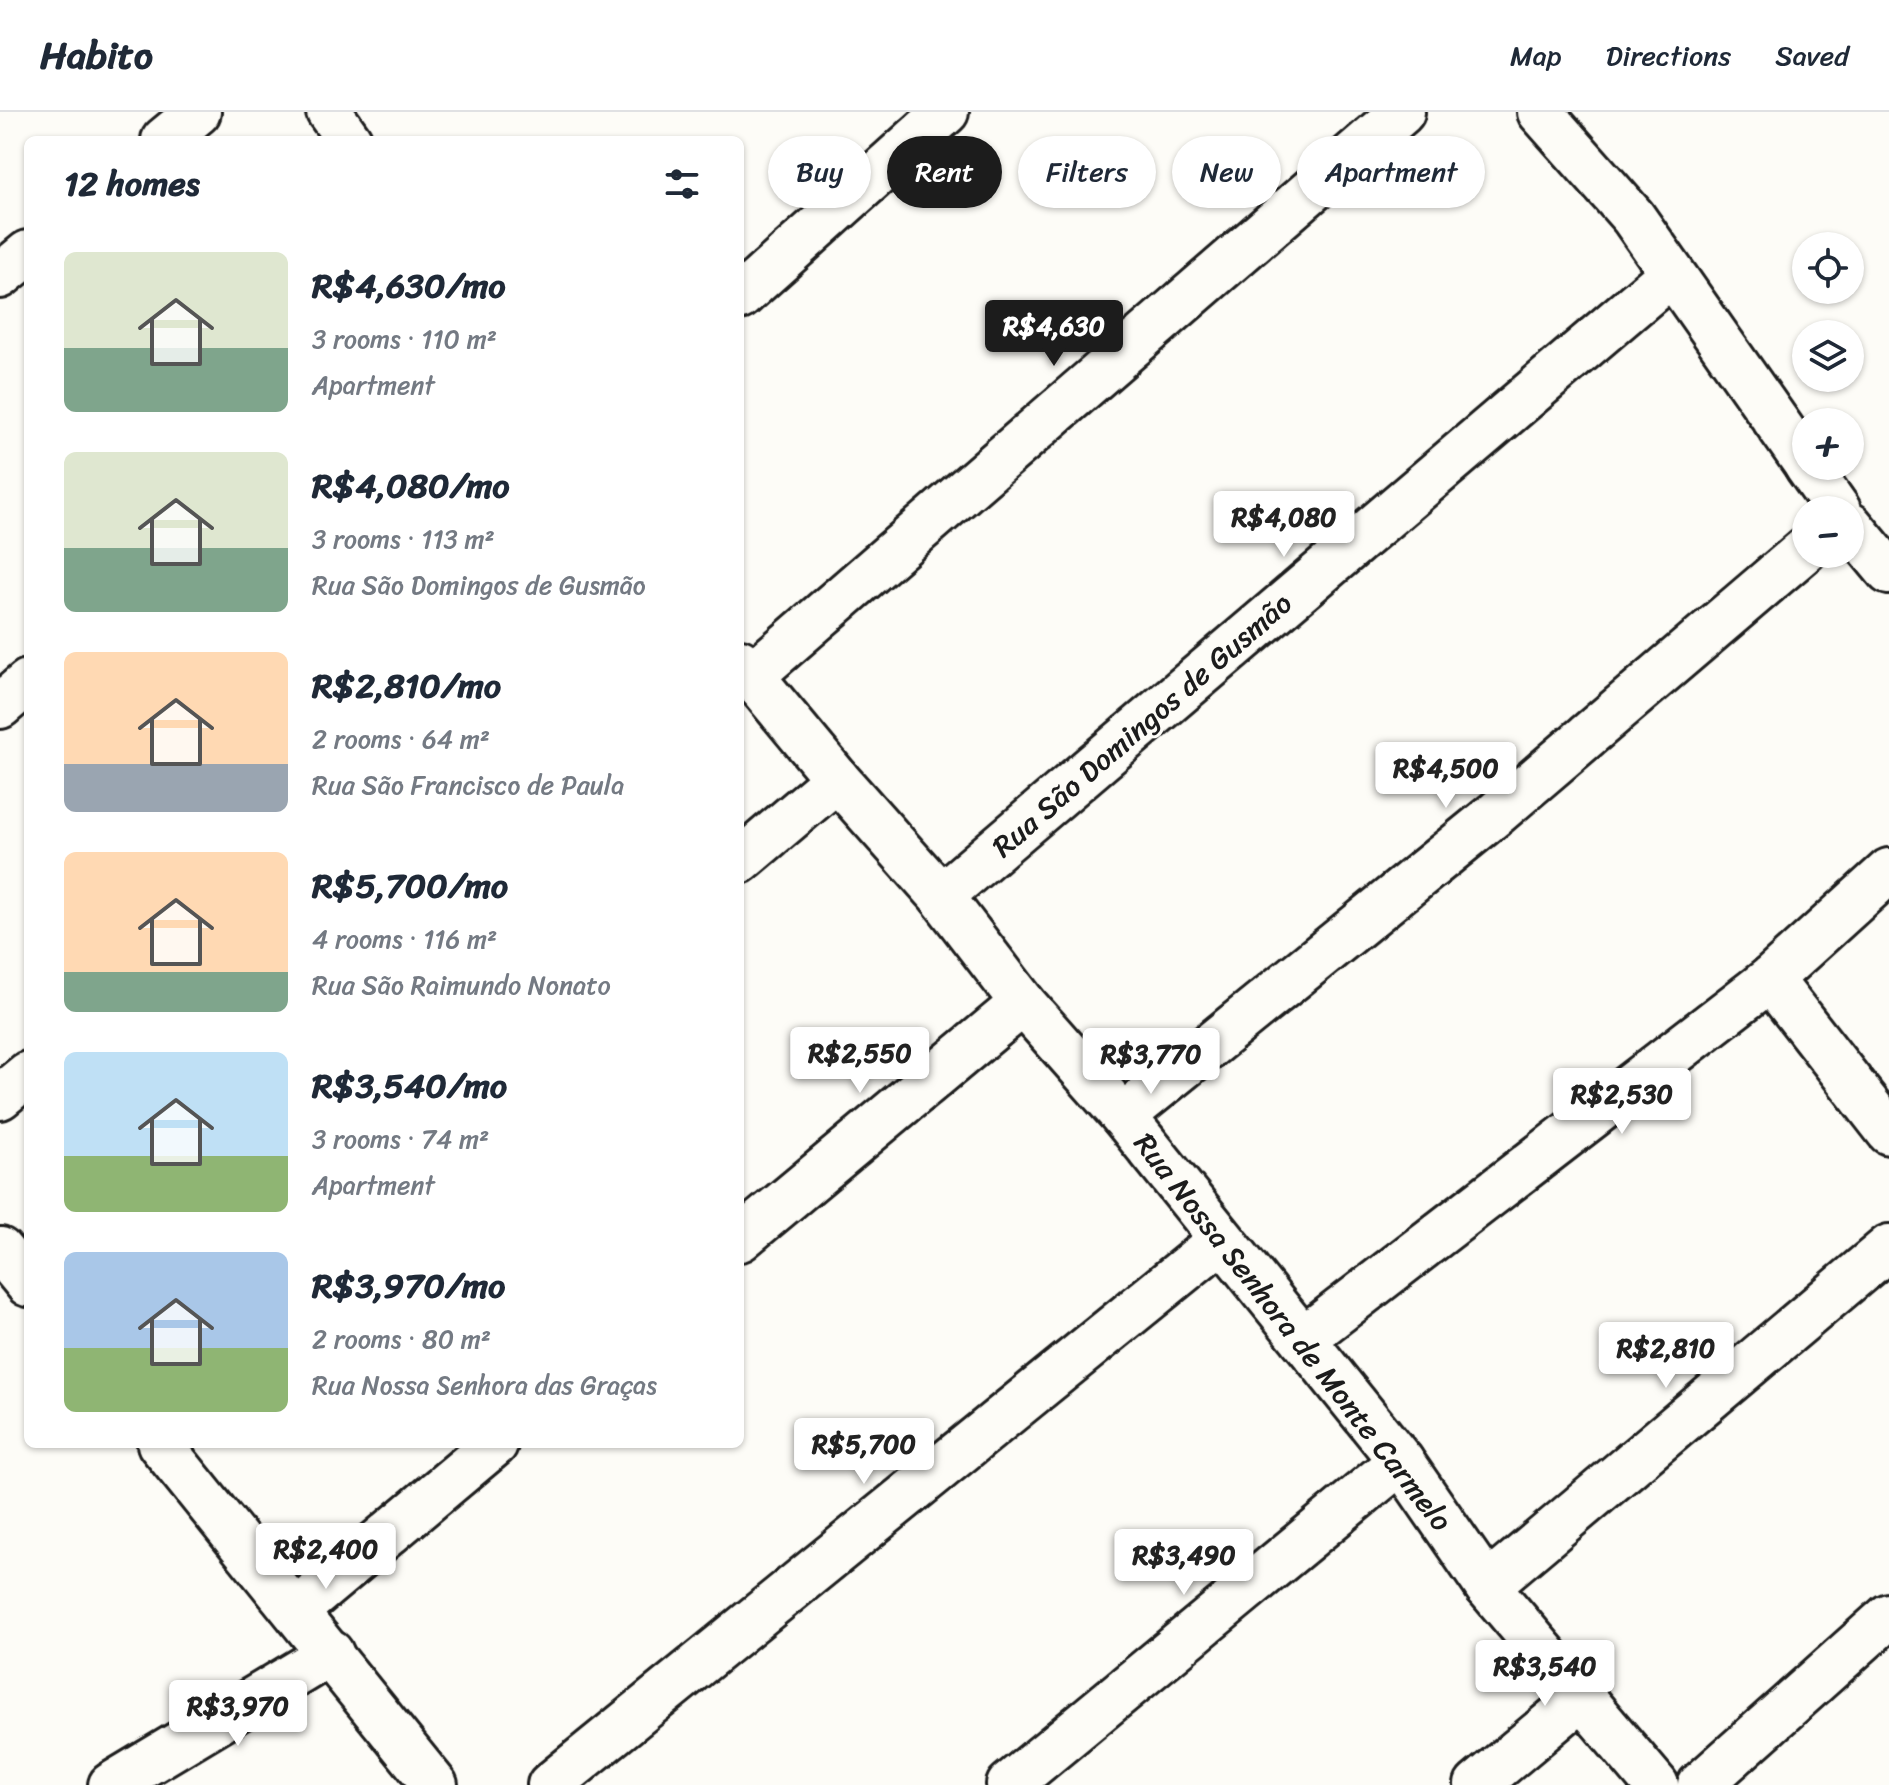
<!DOCTYPE html>
<html lang="en">
<head>
<meta charset="utf-8">
<style>
	:root { --surface:#fff; --page:#f2f2f3; --text:#1f2937; --muted:#747a83; --line:#e0e1e3; --accent:#1c1c1c }
	body { margin:0; font-family:Sriracha,sans-serif; background:var(--page); color:var(--text); height:100vh; display:flex; flex-direction:column; font-size:30px; white-space:nowrap }
	* { box-sizing:border-box; margin:0 }
	p { font-size:26px; color:var(--muted) }
	.icon { flex:none; width:44px; height:44px; fill:none; stroke:currentColor; stroke-width:2; stroke-linecap:round; stroke-linejoin:round }
	.map { position:relative; flex:1; overflow:hidden }
	.details { position:absolute; left:24px; top:24px; width:720px; height:1312px; display:flex; flex-direction:column; background:var(--surface); border-radius:12px; box-shadow:0 2px 6px #0004 }
	.details>* { flex:none }
	.top-card { position:absolute; left:768px; top:24px; width:760px; height:72px; display:flex; gap:16px }
	.controls { position:absolute; left:1792px; top:120px; display:grid; gap:16px }
	.controls a { display:grid; place-items:center; width:72px; height:72px; border-radius:50%; background:var(--surface); box-shadow:0 2px 6px #0004; font-size:40px }
	.price { position:absolute; translate:-50% -68px; padding:0 18px; border-radius:8px; background:#fff; color:#222; font-size:26px; line-height:52px; filter:drop-shadow(0 2px 4px #0008) }
	.price::after { content:''; position:absolute; left:50%; top:48px; width:24px; height:18px; margin-left:-12px; background:inherit; clip-path:polygon(0 0,100% 0,50% 100%) }
	.price.on { background:var(--accent); color:#fff }
	ul { padding:0; list-style:none }
	li { display:flex; align-items:center; gap:24px; height:200px; padding:0 40px }
	li span { display:grid; place-items:center; flex:none; width:224px; height:160px; border-radius:12px; color:#555 }
	li>.icon { margin-inline-start:auto }
	span .icon { width:96px; height:96px; fill:#fffc; stroke-width:1 }
	li b { font-size:34px }
	h2 { display:flex; justify-content:space-between; align-items:center; height:96px; padding:0 40px; font-size:34px }
	.pill { padding:0 28px; border-radius:36px; background:var(--surface); box-shadow:0 2px 6px #0004; font-size:28px; line-height:72px }
	.pill.on { background:var(--accent); color:#fff }
	header { display:flex; align-items:center; gap:48px; box-sizing:border-box; height:112px; padding:0 40px; background:var(--surface); border-bottom:2px solid var(--line) }
	header strong { font-size:38px }
	nav { display:flex; gap:44px; margin-inline-start:auto; font-size:28px }
	.map>svg:first-child { display:block }
</style>
</head>
<body>
<header>
<strong>Habito</strong>
<nav><a>Map</a><a>Directions</a><a>Saved</a></nav>
</header>
<div class="map">
<svg width="1889" height="1673" viewBox="0 0 1889 1673">
	<rect width="100%" height="100%" fill="#fdfcf7"/>
	<filter id="ink" filterUnits="userSpaceOnUse"><feTurbulence type="fractalNoise" baseFrequency=".0125" numOctaves="2"/><feDisplacementMap in="SourceGraphic" scale="16" xChannelSelector="R" yChannelSelector="G"/><feConvolveMatrix kernelMatrix="1 2 1 2 8 2 1 2 1" color-interpolation-filters="sRGB"/></filter>
	<g filter="url(#ink)">
		<g fill="none" stroke-linecap="round" stroke-linejoin="round">
			<g stroke="#1c1c1c" stroke-width="50">
				<g id="minor">
					<polyline points="329,0 349,28"/>
					<polyline points="1540,0 1633,105 1806,352"/>
					<polyline points="164,28 198,0"/>
					<polyline points="0,164 28,141"/>
					<polyline points="740,185 946,0"/>
					<polyline points="1807,354 1838,398"/>
					<polyline points="1850,413 1889,460"/>
					<polyline points="740,550 837,667 941,784 1023,891 1123,1004 1401,1349 1487,1474 1656,1673"/>
					<polyline points="751,564 1402,0"/>
					<polyline points="0,594 28,570"/>
					<polyline points="740,749 837,667"/>
					<polyline points="941,784 1671,162"/>
					<polyline points="1770,867 1889,1020"/>
					<polyline points="0,985 28,962"/>
					<polyline points="1123,1004 1498,700 1806,437"/>
					<polyline points="740,1127 1023,891"/>
					<polyline points="0,1138 28,1172"/>
					<polyline points="1303,1227 1770,867 1889,759"/>
					<polyline points="160,1332 435,1673"/>
					<polyline points="1487,1474 1889,1135"/>
					<polyline points="297,1498 495,1332"/>
					<polyline points="111,1673 331,1541"/>
					<polyline points="550,1673 1221,1128"/>
					<polyline points="1009,1673 1401,1349"/>
					<polyline points="1477,1673 1581,1586"/>
					<polyline points="1700,1673 1889,1504"/>
				</g>
			</g>
			<use href="#minor" stroke="#fdfcf7" stroke-width="44"/>
		</g>
	</g>
	<g text-anchor="middle" dominant-baseline="central" stroke-width="6" stroke-linejoin="round" paint-order="stroke">
		<g font-size="30" fill="#1c1c1c" stroke="#fdfcf7">
			<text transform="translate(1142 613) rotate(-41)">Rua São Domingos de Gusmão</text>
			<text transform="translate(1293 1220) rotate(52)">Rua Nossa Senhora de Monte Carmelo</text>
		</g>
	</g>
</svg>
<div class="controls">
<a><svg class="icon" aria-label="locate" viewBox="0 0 24 24"><circle cx="12" cy="12" r="6"/><path d="M12 2v4M12 18v4M2 12h4M18 12h4"/></svg></a>
<a><svg class="icon" aria-label="layers" viewBox="0 0 24 24"><path d="M12 4l9 5-9 5-9-5zM3 14l9 5 9-5"/></svg></a>
<a>+</a>
<a>−</a>
</div>
<b class="price on" style="left:1054px;top:256px">R$4,630</b>
<b class="price" style="left:1284px;top:447px">R$4,080</b>
<b class="price" style="left:1446px;top:698px">R$4,500</b>
<b class="price" style="left:860px;top:983px">R$2,550</b>
<b class="price" style="left:1151px;top:984px">R$3,770</b>
<b class="price" style="left:1622px;top:1024px">R$2,530</b>
<b class="price" style="left:1666px;top:1278px">R$2,810</b>
<b class="price" style="left:864px;top:1374px">R$5,700</b>
<b class="price" style="left:326px;top:1479px">R$2,400</b>
<b class="price" style="left:1184px;top:1485px">R$3,490</b>
<b class="price" style="left:1545px;top:1596px">R$3,540</b>
<b class="price" style="left:238px;top:1636px">R$3,970</b>
<div class="top-card">
<a class="pill">Buy</a>
<a class="pill on">Rent</a>
<a class="pill">Filters</a>
<a class="pill">New</a>
<a class="pill">Apartment</a>
</div>
<section class="details">
<h2>12 homes<svg class="icon" aria-label="filters" viewBox="0 0 24 24"><path d="M4 7h16M4 17h16"/><circle cx="9" cy="7" r="2"/><circle cx="15" cy="17" r="2"/></svg></h2>
<ul>
<li><span style="background:linear-gradient(#dfe7d0 60%,#7fa58c 0)"><svg class="icon" aria-label="home" viewBox="0 0 24 24"><path d="M3 11l9-7 9 7M6 9v11h12V9"/></svg></span><div><b>R$4,630/mo</b><p>3 rooms · 110 m²</p><p>Apartment</p></div></li>
<li><span style="background:linear-gradient(#dfe7d0 60%,#7fa58c 0)"><svg class="icon" aria-label="home" viewBox="0 0 24 24"><path d="M3 11l9-7 9 7M6 9v11h12V9"/></svg></span><div><b>R$4,080/mo</b><p>3 rooms · 113 m²</p><p>Rua São Domingos de Gusmão</p></div></li>
<li><span style="background:linear-gradient(#ffd9b3 70%,#9aa5b1 0)"><svg class="icon" aria-label="home" viewBox="0 0 24 24"><path d="M3 11l9-7 9 7M6 9v11h12V9"/></svg></span><div><b>R$2,810/mo</b><p>2 rooms · 64 m²</p><p>Rua São Francisco de Paula</p></div></li>
<li><span style="background:linear-gradient(#ffd9b3 75%,#7fa58c 0)"><svg class="icon" aria-label="home" viewBox="0 0 24 24"><path d="M3 11l9-7 9 7M6 9v11h12V9"/></svg></span><div><b>R$5,700/mo</b><p>4 rooms · 116 m²</p><p>Rua São Raimundo Nonato</p></div></li>
<li><span style="background:linear-gradient(#bfe0f5 65%,#8fb573 0)"><svg class="icon" aria-label="home" viewBox="0 0 24 24"><path d="M3 11l9-7 9 7M6 9v11h12V9"/></svg></span><div><b>R$3,540/mo</b><p>3 rooms · 74 m²</p><p>Apartment</p></div></li>
<li><span style="background:linear-gradient(#a9c7e8 60%,#8fb573 0)"><svg class="icon" aria-label="home" viewBox="0 0 24 24"><path d="M3 11l9-7 9 7M6 9v11h12V9"/></svg></span><div><b>R$3,970/mo</b><p>2 rooms · 80 m²</p><p>Rua Nossa Senhora das Graças</p></div></li>
</ul>
</section>
</div>
</body>
</html>
